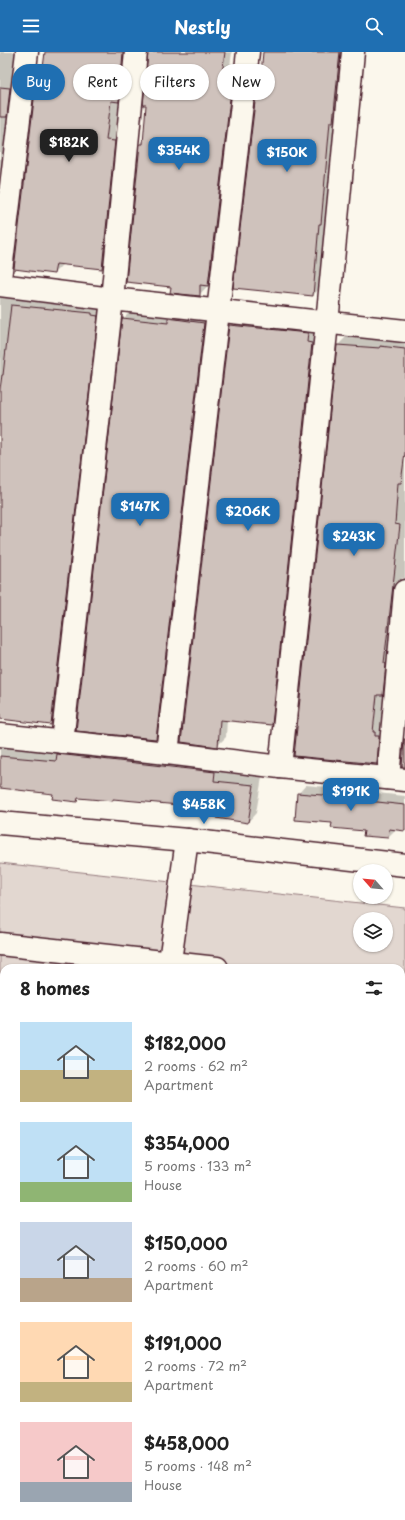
<!DOCTYPE html>
<html lang="en">
<head>
<meta charset="utf-8">
<style>
	:root { --surface:#fff; --page:#f6f6f6; --text:#222; --muted:#767676; --accent:#1f6fb2 }
	body { margin:0; font-family:"Playpen Sans",sans-serif; background:var(--page); color:var(--text); height:100vh; display:flex; flex-direction:column; font-size:15px; white-space:nowrap }
	* { box-sizing:border-box; margin:0 }
	p { font-size:13px; color:var(--muted) }
	.icon { flex:none; width:22px; height:22px; fill:none; stroke:currentColor; stroke-width:2; stroke-linecap:round; stroke-linejoin:round }
	.map { position:relative; flex:1; overflow:hidden }
	.side { position:absolute; left:0px; top:912px; width:405px; height:556px; display:flex; flex-direction:column; background:var(--surface); border-radius:12px 12px 0 0; box-shadow:0 1px 3px #0004 }
	.side>* { flex:none }
	.hud { position:absolute; left:12px; top:12px; width:381px; height:36px; display:flex; gap:8px }
	.needle { width:26px; rotate:297deg }
	.controls { position:absolute; left:353px; top:812px; display:grid; gap:8px }
	.controls a { display:grid; place-items:center; width:40px; height:40px; border-radius:50%; background:var(--surface); box-shadow:0 1px 3px #0004; font-size:20px }
	.price { position:absolute; translate:-50% -34px; padding:0 9px; border-radius:8px; background:var(--accent); color:#fff; font-size:13px; line-height:26px; filter:drop-shadow(0 1px 2px #0008) }
	.price::after { content:''; position:absolute; left:50%; top:24px; width:12px; height:9px; margin-left:-6px; background:inherit; clip-path:polygon(0 0,100% 0,50% 100%) }
	.price.on { background:#222; color:#fff }
	ul { padding:0; list-style:none }
	li { display:flex; align-items:center; gap:12px; height:100px; padding:0 20px }
	li span { display:grid; place-items:center; flex:none; width:112px; height:80px; border-radius:0px; color:#555 }
	li>.icon { margin-inline-start:auto }
	span .icon { width:48px; height:48px; fill:#fffc; stroke-width:1 }
	li b { font-size:17px }
	h2 { display:flex; justify-content:space-between; align-items:center; height:48px; padding:0 20px; font-size:17px }
	.pill { padding:0 14px; border-radius:18px; background:var(--surface); box-shadow:0 1px 3px #0004; font-size:14px; line-height:36px }
	.pill.on { background:var(--accent); color:#fff }
	header { display:flex; justify-content:space-between; align-items:center; height:52px; padding:0 20px; background:var(--accent); color:#fff; font-size:18px; font-weight:700 }
	.map>svg:first-child { display:block }
</style>
</head>
<body>
<header><svg class="icon" aria-label="menu" viewBox="0 0 24 24"><path d="M4 6h16M4 12h16M4 18h16"/></svg>Nestly<svg class="icon" aria-label="search" viewBox="0 0 24 24"><circle cx="10" cy="10" r="6"/><path d="M15 15l6 6"/></svg></header>
<div class="map">
<svg width="405" height="1468" viewBox="0 0 405 1468">
	<rect width="100%" height="100%" fill="#fbf7ec"/>
	<filter id="ink" filterUnits="userSpaceOnUse"><feTurbulence type="fractalNoise" baseFrequency=".025" numOctaves="2"/><feDisplacementMap in="SourceGraphic" scale="8" xChannelSelector="R" yChannelSelector="G"/><feConvolveMatrix kernelMatrix="1 2 1 2 8 2 1 2 1" color-interpolation-filters="sRGB"/></filter>
	<g filter="url(#ink)">
		<path fill="#e2d7d0" stroke="#967b7e" fill-rule="evenodd" d="M 0,811 L 405,856 L 405,1303 L 401,1302 L 401,916 L 4,916 L 4,1263 L 0,1263 ZM 360,867 L 386,867 L 386,893 L 360,893 Z"/>
		<g fill="#0003">
			<polygon points="0,0 16,0 0,182"/>
			<polygon points="45,0 131,0 127,40 119,49 115,79 123,80 111,207 102,216 63,212 54,221 29,122"/>
			<polygon points="149,0 232,0 229,21 240,22 217,224 199,243 172,234 141,92 144,88"/>
			<polygon points="265,0 348,0 322,234 313,243 258,33 261,30"/>
			<polygon points="0,242 101,252 60,663 51,672 0,666"/>
			<polygon points="132,258 212,262 164,678 156,686 123,267"/>
			<polygon points="239,265 316,273 280,663 272,671 227,667 226,685 217,694 230,273"/>
			<polygon points="347,284 405,288 405,526 402,526 401,528 391,634 385,640 381,672 388,673 385,703 376,711 295,703 338,293"/>
			<polygon points="0,692 23,695 22,696 60,700 224,711 223,720 262,725 256,761 248,770 218,758 191,753 115,746 113,748 80,745 77,749 54,741 0,735"/>
			<polygon points="346,725 369,728 368,740 405,744 405,778 396,777 388,785 333,770 298,742 306,733 337,736"/>
			<polygon points="301,1464 331,1464 330,1468 301,1468"/>
		</g>
		<g fill="#cfc2bc" stroke="#4a1f2b">
			<polygon points="45,0 123,0 119,50 111,49 106,88 115,89 102,217 56,212 54,222 14,217 35,39 40,40"/>
			<polygon points="148,0 225,0 221,30 232,30 208,234 200,233 200,244 170,241 171,235 126,230 140,92 143,92 146,53 143,53"/>
			<polygon points="263,0 340,0 333,70 330,70 321,172 319,172 313,244 233,236 257,33 260,33"/>
			<polygon points="0,35 10,36 7,65 0,65"/>
			<polygon points="11,253 92,261 92,263 98,264 51,673 0,667 0,337 2,323 3,323"/>
			<polygon points="122,266 168,271 168,266 204,271 156,687 76,679"/>
			<polygon points="229,273 308,281 307,290 312,291 272,673 220,668 218,695 181,690"/>
			<polygon points="337,293 380,296 380,294 405,297 405,400 401,431 398,431 395,472 400,473 384,611 386,612 383,643 377,643 373,680 375,680 375,684 379,684 377,712 294,704"/>
			<polygon points="404,687 405,687 405,715 402,715"/>
			<polygon points="57,702 215,720 214,729 254,733 248,771 216,766 217,759 190,758 190,754 113,747 113,749 78,746 77,750 52,747 53,742 0,736 0,704 56,709"/>
			<polygon points="336,733 361,736 359,748 405,753 405,779 389,777 388,786 363,784 364,779 331,776 332,771 295,768 297,741 335,744"/>
		</g>
		<g fill="none" stroke-linecap="round" stroke-linejoin="round">
			<g stroke="#4a1f2b" stroke-width="25">
				<g id="minor">
					<polyline points="0,227 27,0"/>
					<polyline points="0,233 112,247 405,279"/>
					<polyline points="0,683 167,701 280,715 405,728"/>
					<polyline points="62,690 112,247 136,0"/>
					<polyline points="167,701 248,0"/>
					<polyline points="280,715 327,271 353,0"/>
					<polyline points="388,726 405,539"/>
					<polyline points="0,771 187,788 405,813"/>
					<polyline points="0,892 217,916"/>
					<polyline points="169,916 187,788"/>
					<polyline points="401,935 405,936"/>
					<polyline points="0,1002 4,1002"/>
					<polyline points="401,1042 405,1042"/>
					<polyline points="0,1120 4,1120"/>
					<polyline points="401,1162 405,1163"/>
					<polyline points="0,1242 4,1242"/>
					<polyline points="401,1280 405,1281"/>
					<polyline points="0,1466 16,1468"/>
				</g>
			</g>
			<use href="#minor" stroke="#fbf7ec" stroke-width="22"/>
		</g>
	</g>
</svg>
<div class="controls">
<a><svg class="needle" viewBox="-14 -14 28 28"><path d="M0-13l5 13h-10z" fill="#e53935"/><path d="M0 13l5-13h-10z" fill="#767676"/></svg></a>
<a><svg class="icon" aria-label="layers" viewBox="0 0 24 24"><path d="M12 4l9 5-9 5-9-5zM3 14l9 5 9-5"/></svg></a>
</div>
<b class="price on" style="left:69px;top:111px">$182K</b>
<b class="price" style="left:179px;top:119px">$354K</b>
<b class="price" style="left:287px;top:121px">$150K</b>
<b class="price" style="left:140px;top:475px">$147K</b>
<b class="price" style="left:248px;top:480px">$206K</b>
<b class="price" style="left:354px;top:505px">$243K</b>
<b class="price" style="left:351px;top:760px">$191K</b>
<b class="price" style="left:204px;top:773px">$458K</b>
<div class="hud">
<a class="pill on">Buy</a>
<a class="pill">Rent</a>
<a class="pill">Filters</a>
<a class="pill">New</a>
</div>
<section class="side">
<h2>8 homes<svg class="icon" aria-label="filters" viewBox="0 0 24 24"><path d="M4 7h16M4 17h16"/><circle cx="9" cy="7" r="2"/><circle cx="15" cy="17" r="2"/></svg></h2>
<ul>
<li><span style="background:linear-gradient(#bfe0f5 60%,#c2b280 0)"><svg class="icon" aria-label="home" viewBox="0 0 24 24"><path d="M3 11l9-7 9 7M6 9v11h12V9"/></svg></span><div><b>$182,000</b><p>2 rooms · 62 m²</p><p>Apartment</p></div></li>
<li><span style="background:linear-gradient(#bfe0f5 75%,#8fb573 0)"><svg class="icon" aria-label="home" viewBox="0 0 24 24"><path d="M3 11l9-7 9 7M6 9v11h12V9"/></svg></span><div><b>$354,000</b><p>5 rooms · 133 m²</p><p>House</p></div></li>
<li><span style="background:linear-gradient(#c9d6e8 70%,#b9a48a 0)"><svg class="icon" aria-label="home" viewBox="0 0 24 24"><path d="M3 11l9-7 9 7M6 9v11h12V9"/></svg></span><div><b>$150,000</b><p>2 rooms · 60 m²</p><p>Apartment</p></div></li>
<li><span style="background:linear-gradient(#ffd9b3 75%,#c2b280 0)"><svg class="icon" aria-label="home" viewBox="0 0 24 24"><path d="M3 11l9-7 9 7M6 9v11h12V9"/></svg></span><div><b>$191,000</b><p>2 rooms · 72 m²</p><p>Apartment</p></div></li>
<li><span style="background:linear-gradient(#f6c9c9 75%,#9aa5b1 0)"><svg class="icon" aria-label="home" viewBox="0 0 24 24"><path d="M3 11l9-7 9 7M6 9v11h12V9"/></svg></span><div><b>$458,000</b><p>5 rooms · 148 m²</p><p>House</p></div></li>
</ul>
</section>
</div>
</body>
</html>
